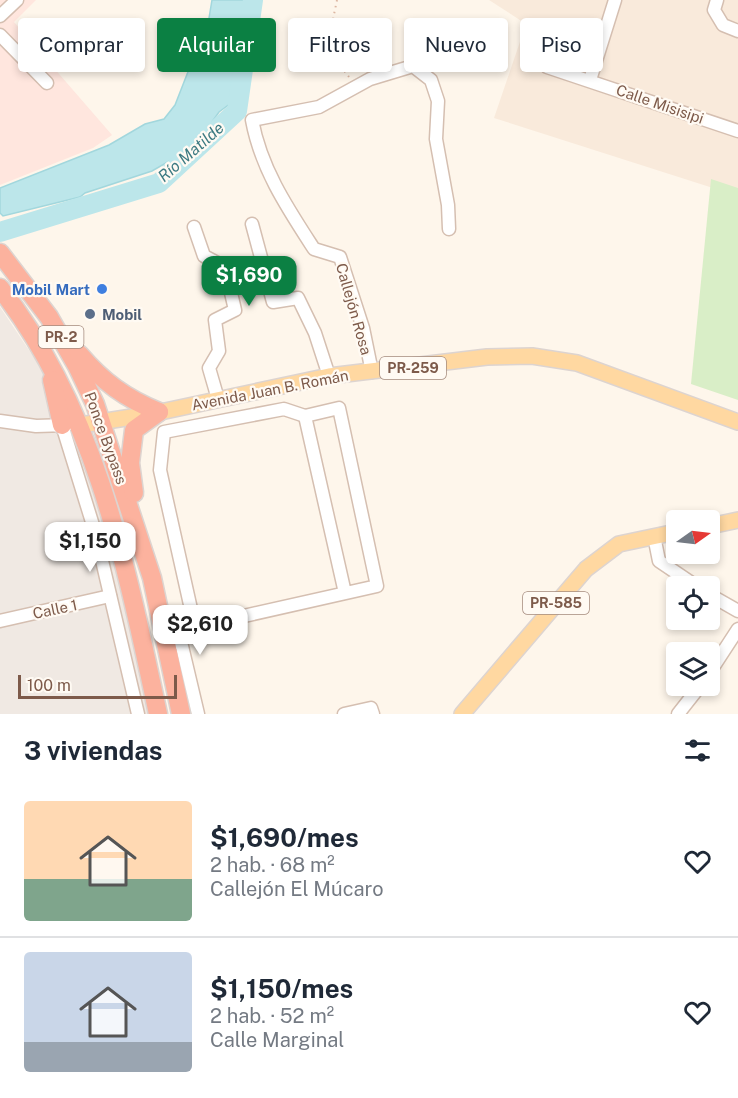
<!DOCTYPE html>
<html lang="es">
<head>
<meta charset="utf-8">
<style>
	:root { --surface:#fff; --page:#f2f2f3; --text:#1f2937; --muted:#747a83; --line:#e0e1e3; --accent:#0b8043 }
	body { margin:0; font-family:"Public Sans",sans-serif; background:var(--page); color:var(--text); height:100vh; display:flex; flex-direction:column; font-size:22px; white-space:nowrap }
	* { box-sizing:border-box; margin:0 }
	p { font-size:20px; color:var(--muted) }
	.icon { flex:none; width:33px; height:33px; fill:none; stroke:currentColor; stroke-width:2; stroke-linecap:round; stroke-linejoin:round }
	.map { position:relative; height:714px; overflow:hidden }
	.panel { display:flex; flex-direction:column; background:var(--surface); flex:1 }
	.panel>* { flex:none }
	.top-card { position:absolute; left:18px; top:18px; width:702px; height:54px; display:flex; gap:12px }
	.needle { width:39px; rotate:76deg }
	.controls { position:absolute; left:666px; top:510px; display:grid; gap:12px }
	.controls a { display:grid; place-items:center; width:54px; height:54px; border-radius:6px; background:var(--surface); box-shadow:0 3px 9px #0003; font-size:30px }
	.scale { position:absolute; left:18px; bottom:15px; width:159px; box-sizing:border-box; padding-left:6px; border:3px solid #7d5a4a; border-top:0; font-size:16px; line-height:21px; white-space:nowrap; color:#7d5a4a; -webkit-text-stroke:4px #fffaf3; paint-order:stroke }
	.price { position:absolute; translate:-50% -51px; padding:0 14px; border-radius:12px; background:#fff; color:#222; font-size:20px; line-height:39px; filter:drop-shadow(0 2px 3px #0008) }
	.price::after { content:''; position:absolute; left:50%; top:36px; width:18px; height:14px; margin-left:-9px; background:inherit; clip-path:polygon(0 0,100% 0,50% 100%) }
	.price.active { background:var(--accent); color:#fff }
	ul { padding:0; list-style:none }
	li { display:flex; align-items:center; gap:18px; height:150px; padding:0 24px }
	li+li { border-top:2px solid var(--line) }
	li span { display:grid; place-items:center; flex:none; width:168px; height:120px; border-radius:6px; color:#555 }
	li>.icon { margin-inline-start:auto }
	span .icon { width:72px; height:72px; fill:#fffc; stroke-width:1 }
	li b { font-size:26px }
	h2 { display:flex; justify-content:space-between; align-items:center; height:72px; padding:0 24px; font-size:26px }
	.pill { padding:0 21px; border-radius:6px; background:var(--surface); box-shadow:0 3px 9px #0003; font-size:21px; line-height:54px }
	.pill.active { background:var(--accent); color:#fff }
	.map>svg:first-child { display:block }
</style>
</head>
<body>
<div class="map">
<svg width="738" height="714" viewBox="0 0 738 714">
	<rect width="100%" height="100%" fill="#fef6eb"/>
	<polygon fill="#f9eadb" points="489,0 738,0 738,196 494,118 526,24"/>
	<polygon fill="#ffe6de" points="0,0 36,0 14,22 112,135 93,148 0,185"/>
	<polygon fill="#f0e9e3" points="0,307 41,368 86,462 123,595 151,714 0,714"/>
	<polygon fill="#d9eec7" points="711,179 738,188 738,400 691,384"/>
	<polygon fill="#bce6ea" stroke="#a2d7dd" stroke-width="1.5" points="212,0 261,0 242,35 241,75 231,103 219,112 194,147 152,171 85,193 80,197 3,216 0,213 0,188 109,145 145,124 164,119 175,105 209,18"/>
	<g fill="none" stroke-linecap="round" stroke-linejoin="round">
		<polyline stroke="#bce6ea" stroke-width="20" points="0,232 159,183 237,111 253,0"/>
		<g stroke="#d5bfb1" stroke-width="15">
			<g id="minor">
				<polyline points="717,0 714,10 723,25 738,31"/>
				<polyline points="0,16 17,0"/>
				<polyline points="0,35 47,83"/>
				<polyline points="547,67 738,131"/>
				<polyline points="590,80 615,0"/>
				<polyline points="252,224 273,302 298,298 315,333 329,376"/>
				<polyline points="194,227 204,256 225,267 235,310 215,320 219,351 209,368 218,399"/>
				<path d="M 372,372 L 363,328 L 340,257 L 314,249 C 288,209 261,169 252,120 L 319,107 L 370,79 L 413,66 L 431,80 L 438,101 L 436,139 L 448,205 L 449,229"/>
				<polyline points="0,421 36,426 67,425"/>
				<polyline points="62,425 96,535 138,714"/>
				<polyline points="654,536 659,561 696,586"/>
				<polyline points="710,595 738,611"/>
				<polyline points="0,621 110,596"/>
				<polyline points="195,627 160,470 164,432 284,409 305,416"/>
				<polyline points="181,642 195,627 377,586 339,408 305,416 345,593"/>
				<polyline points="176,643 181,642 198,714"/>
				<polyline points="710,672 738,629"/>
				<polyline points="344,714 371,708 373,714"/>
				<polyline points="678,714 700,686"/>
			</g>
		</g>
		<g stroke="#ddd4d0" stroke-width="18">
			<g id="major">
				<polyline points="81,425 151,414 329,376 487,357 532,356 577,363 738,422"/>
				<polyline points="710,526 738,520"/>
				<polyline points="462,714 586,569 619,544 676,532"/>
			</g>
		</g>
		<g stroke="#ddd4d0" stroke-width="21">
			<g id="highway">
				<polyline points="0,253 49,317 77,366 95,404 152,578 181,714"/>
				<path d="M 0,288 C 96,411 126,565 158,714"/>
				<path d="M 79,354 C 103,382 125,398 159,412"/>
				<polyline points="52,380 62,425"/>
				<polyline points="134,493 130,463 134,430 159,412"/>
			</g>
		</g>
		<polyline stroke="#dcb6a2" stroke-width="2" stroke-dasharray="1.5 4.5" stroke-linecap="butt" points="337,0 327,48 349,77"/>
		<use href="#minor" stroke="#fff" stroke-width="12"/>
		<use href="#major" stroke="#ffd8a1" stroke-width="15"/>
		<use href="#highway" stroke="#fcb29e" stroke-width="18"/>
	</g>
	<circle fill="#3f7fe0" stroke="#fffaf3" stroke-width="2" cx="102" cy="289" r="6"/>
	<circle fill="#5c6f8a" stroke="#fffaf3" stroke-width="2" cx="90" cy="314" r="6"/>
	<g text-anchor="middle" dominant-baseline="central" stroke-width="4.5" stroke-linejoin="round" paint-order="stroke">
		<g fill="#fffaf3" stroke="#a48a7d" stroke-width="1.5">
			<rect x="38.5" y="326" width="45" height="22" rx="4.5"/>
			<rect x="380" y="357" width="66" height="22" rx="4.5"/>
			<rect x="523" y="592" width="66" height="22" rx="4.5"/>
		</g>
		<g font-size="14" font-weight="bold" fill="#7d5a4a">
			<text x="61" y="337">PR-2</text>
			<text x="413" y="368">PR-259</text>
			<text x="556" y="603">PR-585</text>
		</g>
		<g font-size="15" fill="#7d5a4a" stroke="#fffaf3">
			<text transform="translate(660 104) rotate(19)">Calle Misisipi</text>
			<text transform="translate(354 309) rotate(74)">Callejón Rosa</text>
			<text transform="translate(270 390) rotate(-11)">Avenida Juan B. Román</text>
			<text transform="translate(106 438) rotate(70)">Ponce Bypass</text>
			<text transform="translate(55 609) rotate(-12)">Calle 1</text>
		</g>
		<g font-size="15" font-weight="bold" fill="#366cbe" stroke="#fffaf3" text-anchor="end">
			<text x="90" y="289">Mobil Mart</text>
		</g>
		<g font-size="15" font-weight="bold" fill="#4e5e75" stroke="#fffaf3" text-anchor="start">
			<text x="102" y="314">Mobil</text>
		</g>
		<g font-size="16" font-style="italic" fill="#3c7a82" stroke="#fffaf3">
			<text transform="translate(191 152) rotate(-41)">Río Matilde</text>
		</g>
	</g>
</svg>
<div class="controls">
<a><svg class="needle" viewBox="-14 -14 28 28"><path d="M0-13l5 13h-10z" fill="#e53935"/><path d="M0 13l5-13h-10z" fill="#747a83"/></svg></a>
<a><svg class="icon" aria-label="locate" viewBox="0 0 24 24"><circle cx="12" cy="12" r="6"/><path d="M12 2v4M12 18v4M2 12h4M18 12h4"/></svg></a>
<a><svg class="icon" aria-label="layers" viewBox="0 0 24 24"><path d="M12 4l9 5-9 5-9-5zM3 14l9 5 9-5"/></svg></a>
</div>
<div class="scale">100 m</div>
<b class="price active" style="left:249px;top:307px">$1,690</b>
<b class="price" style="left:90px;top:573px">$1,150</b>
<b class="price" style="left:200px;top:656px">$2,610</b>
<div class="top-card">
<a class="pill">Comprar</a>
<a class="pill active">Alquilar</a>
<a class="pill">Filtros</a>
<a class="pill">Nuevo</a>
<a class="pill">Piso</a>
</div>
</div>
<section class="panel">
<h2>3 viviendas<svg class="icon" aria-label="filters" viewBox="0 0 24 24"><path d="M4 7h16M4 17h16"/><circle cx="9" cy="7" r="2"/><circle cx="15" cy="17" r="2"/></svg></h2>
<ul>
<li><span style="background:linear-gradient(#ffd9b3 65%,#7fa58c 0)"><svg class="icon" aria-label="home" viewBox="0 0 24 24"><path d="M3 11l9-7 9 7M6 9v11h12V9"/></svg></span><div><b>$1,690/mes</b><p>2 hab. · 68 m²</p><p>Callejón El Múcaro</p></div><svg class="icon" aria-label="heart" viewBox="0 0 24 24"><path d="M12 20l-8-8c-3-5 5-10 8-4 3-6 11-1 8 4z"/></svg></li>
<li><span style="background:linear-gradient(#c9d6e8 75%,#9aa5b1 0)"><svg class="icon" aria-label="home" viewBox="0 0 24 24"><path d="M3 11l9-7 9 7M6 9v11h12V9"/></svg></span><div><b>$1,150/mes</b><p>2 hab. · 52 m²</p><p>Calle Marginal</p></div><svg class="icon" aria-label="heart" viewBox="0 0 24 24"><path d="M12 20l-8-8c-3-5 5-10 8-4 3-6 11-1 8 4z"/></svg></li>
</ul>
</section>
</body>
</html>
